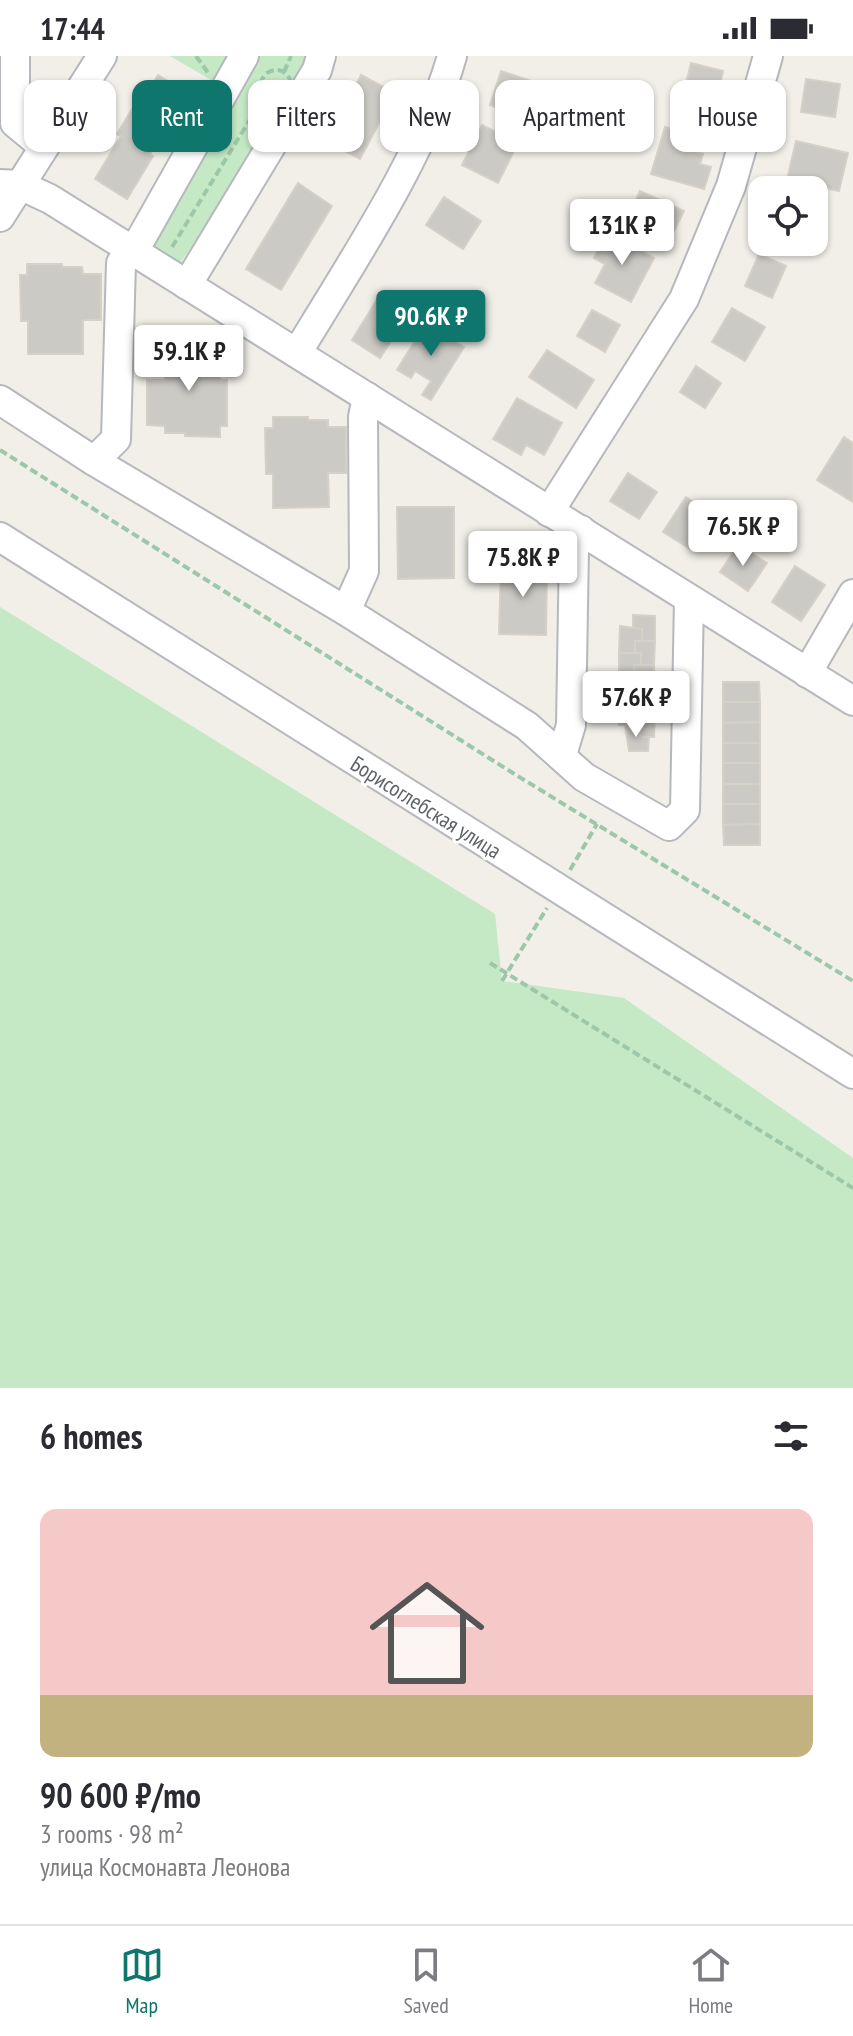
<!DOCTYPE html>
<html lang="en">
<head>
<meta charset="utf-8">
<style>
	:root { --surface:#fff; --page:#f7f7f7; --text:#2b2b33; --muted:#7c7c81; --line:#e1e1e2; --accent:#0f766e }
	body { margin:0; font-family:"PT Sans Narrow",sans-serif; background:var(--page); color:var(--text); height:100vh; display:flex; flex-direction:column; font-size:30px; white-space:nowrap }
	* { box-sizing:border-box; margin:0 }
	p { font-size:26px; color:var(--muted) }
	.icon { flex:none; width:44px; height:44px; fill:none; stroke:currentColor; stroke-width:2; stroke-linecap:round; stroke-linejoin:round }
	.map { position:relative; height:1332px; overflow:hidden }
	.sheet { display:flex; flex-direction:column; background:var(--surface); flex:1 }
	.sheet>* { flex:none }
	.banner { position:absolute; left:24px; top:24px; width:806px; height:72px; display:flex; gap:16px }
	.tools { position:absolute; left:748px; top:120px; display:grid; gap:16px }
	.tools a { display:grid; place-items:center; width:80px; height:80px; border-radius:16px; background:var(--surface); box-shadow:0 2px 6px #0004; font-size:40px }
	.price { position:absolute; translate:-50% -68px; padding:0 18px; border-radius:8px; background:#fff; color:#222; font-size:26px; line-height:52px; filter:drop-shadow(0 2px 4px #0008) }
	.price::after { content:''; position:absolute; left:50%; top:48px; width:24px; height:18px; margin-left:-12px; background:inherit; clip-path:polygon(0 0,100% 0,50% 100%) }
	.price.selected { background:var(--accent); color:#fff }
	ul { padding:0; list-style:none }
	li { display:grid; align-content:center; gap:16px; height:424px; padding:0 40px }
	li span { display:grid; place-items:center; height:248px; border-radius:16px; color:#555 }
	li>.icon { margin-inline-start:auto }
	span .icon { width:144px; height:144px; fill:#fffc; stroke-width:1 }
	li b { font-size:34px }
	h2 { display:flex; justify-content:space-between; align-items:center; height:96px; padding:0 40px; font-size:34px }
	.chip { padding:0 28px; border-radius:16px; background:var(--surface); box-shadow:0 2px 6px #0004; font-size:28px; line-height:72px }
	.chip.selected { background:var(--accent); color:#fff }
	.status { display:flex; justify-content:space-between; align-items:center; height:56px; padding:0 40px; background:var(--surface); direction:ltr }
	.status svg { height:22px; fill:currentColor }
	.tab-bar { display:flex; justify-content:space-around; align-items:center; height:112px; border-top:2px solid var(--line); background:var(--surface); font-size:22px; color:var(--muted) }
	.tab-bar a { display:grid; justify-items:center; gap:4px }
	.tab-bar .selected { color:var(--accent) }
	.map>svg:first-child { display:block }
</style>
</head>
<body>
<div class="status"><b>17:44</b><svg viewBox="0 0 49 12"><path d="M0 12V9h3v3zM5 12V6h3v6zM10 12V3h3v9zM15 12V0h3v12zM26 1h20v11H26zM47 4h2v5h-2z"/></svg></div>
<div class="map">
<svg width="853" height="1332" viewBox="0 0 853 1332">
	<rect width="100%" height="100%" fill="#f1efe8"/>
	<g fill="#c5e8c5">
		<polygon points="170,0 310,0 301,26 177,212 144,189 232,36"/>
		<polygon points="0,551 495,858 502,925 624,942 853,1102 853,1332 0,1332"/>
	</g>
	<g fill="#cccac5" stroke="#d6d1c6" stroke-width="2">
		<polygon points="691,7 723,15 713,60 680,52"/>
		<polygon points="501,15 543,29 532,63 490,49"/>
		<polygon points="158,19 190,38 150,98 153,100 127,143 95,123 121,80 117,78 142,36 146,39"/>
		<polygon points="361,19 395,37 360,103 326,85"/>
		<polygon points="806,23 840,28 835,61 801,56"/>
		<polygon points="482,69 518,87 498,127 462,109"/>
		<polygon points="665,71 689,78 685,93 703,98 700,108 711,111 704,133 651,118"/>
		<polygon points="796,85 848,97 839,135 787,124"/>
		<polygon points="298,127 332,150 281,234 246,213"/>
		<polygon points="640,135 684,155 669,185 626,165"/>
		<polygon points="444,141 481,165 463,193 426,169"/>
		<polygon points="607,177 654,202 631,246 595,227 605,208 594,202"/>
		<polygon points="759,198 786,210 772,242 745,230"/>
		<polygon points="27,208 62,208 62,211 82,211 83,218 101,218 101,264 83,264 83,298 28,298 28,265 21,265 20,219 27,219"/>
		<polygon points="378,242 407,260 380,302 352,284"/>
		<polygon points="732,252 765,271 745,305 712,286"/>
		<polygon points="592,254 620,269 605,296 577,280"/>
		<polygon points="426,267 464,291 431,344 422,339 431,325 415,315 411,322 397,314"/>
		<polygon points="165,290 220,290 220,324 227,324 227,370 220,370 220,381 185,380 185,377 165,377 165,370 147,369 147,324 165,324"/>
		<polygon points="547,294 594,324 576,352 529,321"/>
		<polygon points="696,310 721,327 705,352 680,336"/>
		<polygon points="517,342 562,367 544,399 526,389 521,399 493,383"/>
		<polygon points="273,361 308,361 308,364 328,364 328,371 346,371 346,417 328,417 329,451 273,452 273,418 266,418 265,372 273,372"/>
		<polygon points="844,381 853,387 853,446 817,424"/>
		<polygon points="628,417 657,436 639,463 610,445"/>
		<polygon points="686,441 713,459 690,493 663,476"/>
		<polygon points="397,451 454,451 454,522 398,523"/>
		<polygon points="738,489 767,507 748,535 720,516"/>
		<polygon points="501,506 547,508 546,579 499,578"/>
		<polygon points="795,510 825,529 801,565 772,546"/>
		<polygon points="633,559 655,560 655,585 642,585 642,573 633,573"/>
		<polygon points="620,570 642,573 642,585 635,585 635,597 619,597"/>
		<polygon points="635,585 655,585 654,609 641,609 641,597 635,597"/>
		<polygon points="619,597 641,597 641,609 634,609 634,621 619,621"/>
		<polygon points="634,609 654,609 654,633 641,633 641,621 634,621"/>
		<polygon points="624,621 641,621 641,633 647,633 647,644 624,644"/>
		<polygon points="723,626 759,626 760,646 723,646"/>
		<polygon points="658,631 658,658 641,657 641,644 647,644 647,633"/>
		<polygon points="624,644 641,644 641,657 634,657 634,669 619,669 619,649 624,649"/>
		<polygon points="723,646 760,646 760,666 723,667"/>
		<polygon points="634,657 655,657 654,681 640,681 640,669 634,669"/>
		<polygon points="760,666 760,687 723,687 723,667"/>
		<polygon points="625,669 640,669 640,681 649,681 648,695 629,695"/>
		<rect x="723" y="687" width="37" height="20"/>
		<rect x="723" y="707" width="37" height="21"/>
		<rect x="723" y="728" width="37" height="20"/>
		<polygon points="723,748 760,748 760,768 723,769"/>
		<polygon points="760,768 760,789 724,789 723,769"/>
	</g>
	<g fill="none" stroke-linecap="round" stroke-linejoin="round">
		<g stroke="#b5b8bc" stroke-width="32">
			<g id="minor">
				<polyline points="15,0 15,67 44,91"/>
				<polyline points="0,128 20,129 50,143 853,645"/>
				<polyline points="0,161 102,0"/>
				<polyline points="187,229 317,14 321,0"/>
				<path d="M 297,297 C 351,207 424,100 452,0"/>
				<polyline points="0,344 94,405 346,555 527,670 584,721 669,770 685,754 689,543"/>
				<polyline points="94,405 116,383 121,207 134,195 244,0"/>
				<polyline points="549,456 684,243 731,130 768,0"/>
				<polyline points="0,481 853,1018"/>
				<polyline points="346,555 364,515 363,361 367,341"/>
				<polyline points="807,617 853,538"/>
				<polyline points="562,699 571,669 574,491 581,474"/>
			</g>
		</g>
		<g stroke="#9cc7a9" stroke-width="4" stroke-dasharray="8 4" stroke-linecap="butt">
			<polyline points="196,0 209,18"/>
			<circle cx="276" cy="29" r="15"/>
			<polyline points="284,16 291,0"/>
			<polyline points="172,191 265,39"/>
			<polyline points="0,394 516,719 853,925"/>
			<polyline points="570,814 597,768"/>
			<polyline points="490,907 853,1132"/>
			<polyline points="502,925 547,852"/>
		</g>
		<use href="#minor" stroke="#fff" stroke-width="28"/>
	</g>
	<g text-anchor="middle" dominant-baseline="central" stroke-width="6" stroke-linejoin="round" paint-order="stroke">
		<g font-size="22" fill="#5f6368" stroke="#fff">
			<text transform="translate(426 751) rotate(32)">Борисоглебская улица</text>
		</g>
	</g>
</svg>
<div class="tools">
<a><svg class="icon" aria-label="locate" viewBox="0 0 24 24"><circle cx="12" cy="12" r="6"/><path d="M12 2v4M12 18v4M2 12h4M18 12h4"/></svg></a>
</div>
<b class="price" style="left:622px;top:211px">131K ₽</b>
<b class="price selected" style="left:431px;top:302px">90.6K ₽</b>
<b class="price" style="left:189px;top:337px">59.1K ₽</b>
<b class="price" style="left:743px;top:512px">76.5K ₽</b>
<b class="price" style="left:523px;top:543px">75.8K ₽</b>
<b class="price" style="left:636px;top:683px">57.6K ₽</b>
<div class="banner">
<a class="chip">Buy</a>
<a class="chip selected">Rent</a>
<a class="chip">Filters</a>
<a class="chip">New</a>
<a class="chip">Apartment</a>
<a class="chip">House</a>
</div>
</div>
<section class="sheet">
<h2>6 homes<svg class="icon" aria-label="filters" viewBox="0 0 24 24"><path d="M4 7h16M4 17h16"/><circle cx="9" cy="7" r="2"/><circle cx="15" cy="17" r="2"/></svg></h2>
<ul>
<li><span style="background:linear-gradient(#f6c9c9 75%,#c2b280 0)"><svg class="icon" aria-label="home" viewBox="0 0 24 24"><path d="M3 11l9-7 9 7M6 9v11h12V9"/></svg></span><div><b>90 600 ₽/mo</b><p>3 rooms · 98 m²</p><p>улица Космонавта Леонова</p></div></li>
</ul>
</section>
<nav class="tab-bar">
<a class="selected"><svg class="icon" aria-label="map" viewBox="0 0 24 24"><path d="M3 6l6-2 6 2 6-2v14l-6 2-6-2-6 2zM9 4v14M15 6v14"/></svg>Map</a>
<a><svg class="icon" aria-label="saved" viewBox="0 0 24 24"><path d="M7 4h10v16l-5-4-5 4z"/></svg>Saved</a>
<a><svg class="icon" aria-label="home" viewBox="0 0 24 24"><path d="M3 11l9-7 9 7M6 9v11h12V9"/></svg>Home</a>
</nav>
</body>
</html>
